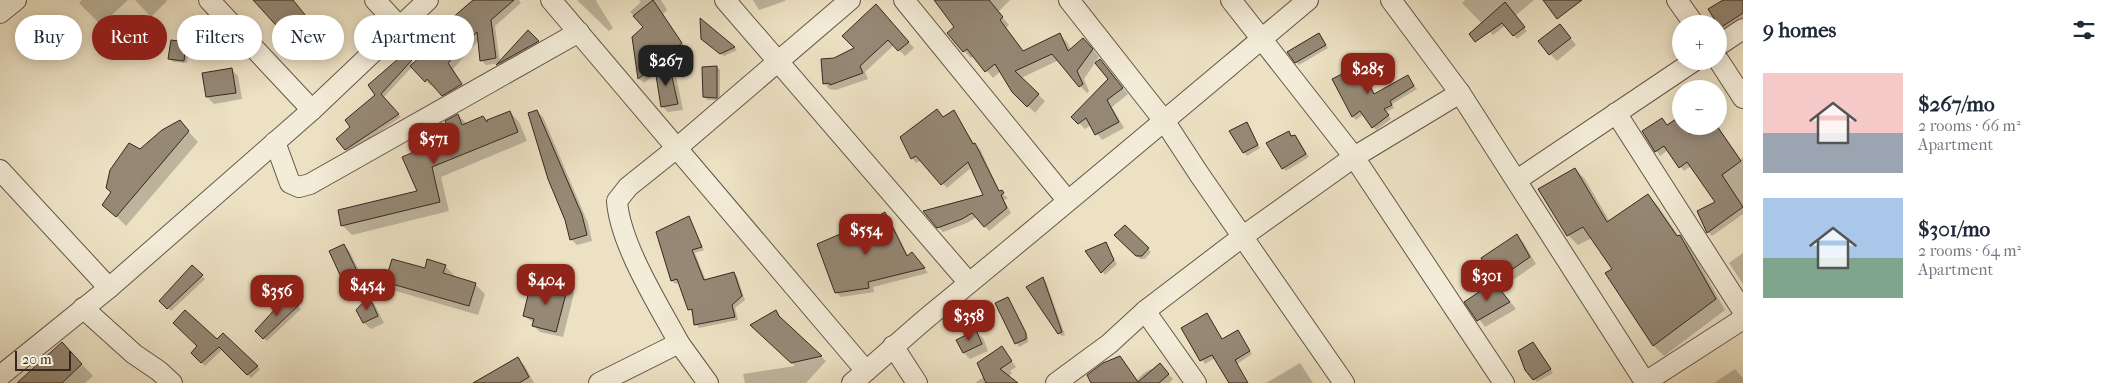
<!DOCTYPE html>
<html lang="en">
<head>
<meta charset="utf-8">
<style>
	:root { --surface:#fff; --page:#f6f6f7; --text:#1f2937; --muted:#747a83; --accent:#8f2418 }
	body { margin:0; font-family:"IM FELL French Canon",serif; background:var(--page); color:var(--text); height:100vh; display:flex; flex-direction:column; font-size:19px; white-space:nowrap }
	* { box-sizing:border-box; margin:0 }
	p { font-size:16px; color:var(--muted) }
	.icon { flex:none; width:28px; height:28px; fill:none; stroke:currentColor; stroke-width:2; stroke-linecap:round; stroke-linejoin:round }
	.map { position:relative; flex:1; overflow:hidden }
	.details { display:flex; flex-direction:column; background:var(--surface); width:375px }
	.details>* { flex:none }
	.guide { position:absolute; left:15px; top:15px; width:475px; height:45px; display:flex; gap:10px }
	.tools { position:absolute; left:1672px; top:15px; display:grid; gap:10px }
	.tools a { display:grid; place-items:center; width:55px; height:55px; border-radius:50%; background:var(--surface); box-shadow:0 2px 12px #0003; font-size:25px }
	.scale { position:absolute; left:15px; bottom:12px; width:56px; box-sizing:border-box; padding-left:5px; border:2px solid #362721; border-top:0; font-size:14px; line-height:18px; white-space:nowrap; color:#362721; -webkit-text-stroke:4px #f3ecd8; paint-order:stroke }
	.price { position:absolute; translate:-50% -42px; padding:0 11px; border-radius:10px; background:var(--accent); color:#fff; font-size:16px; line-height:32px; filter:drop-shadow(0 1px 2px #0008) }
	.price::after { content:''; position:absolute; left:50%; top:30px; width:15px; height:11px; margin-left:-8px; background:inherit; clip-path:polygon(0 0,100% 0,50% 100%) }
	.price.on { background:#222; color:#fff }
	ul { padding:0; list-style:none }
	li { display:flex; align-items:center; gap:15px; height:125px; padding:0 20px }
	li span { display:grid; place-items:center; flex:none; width:140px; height:100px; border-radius:0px; color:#555 }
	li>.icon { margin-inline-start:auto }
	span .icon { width:60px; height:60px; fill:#fffc; stroke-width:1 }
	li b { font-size:21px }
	h2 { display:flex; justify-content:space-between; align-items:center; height:60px; padding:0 20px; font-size:21px }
	.pill { padding:0 18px; border-radius:22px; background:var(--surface); box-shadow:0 2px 12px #0003; font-size:18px; line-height:45px }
	.pill.on { background:var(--accent); color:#fff }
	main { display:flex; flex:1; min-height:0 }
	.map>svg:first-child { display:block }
</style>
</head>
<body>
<main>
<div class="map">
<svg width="1743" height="383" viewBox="0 0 1743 383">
	<rect width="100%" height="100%" fill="#ece1c3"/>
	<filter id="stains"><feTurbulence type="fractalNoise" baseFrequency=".004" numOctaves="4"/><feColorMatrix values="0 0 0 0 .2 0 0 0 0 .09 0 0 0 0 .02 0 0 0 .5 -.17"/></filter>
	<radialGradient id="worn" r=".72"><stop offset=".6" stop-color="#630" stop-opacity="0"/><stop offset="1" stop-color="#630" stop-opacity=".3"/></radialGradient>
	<g fill="#0003">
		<polygon points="82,0 128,0 101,25 79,3"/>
		<polygon points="135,0 166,0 167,1 151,17"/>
		<polygon points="270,0 292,0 309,20 288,37 261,8"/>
		<polygon points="472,0 519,0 521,3 495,26 500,63 528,32 543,47 502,70 498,65 500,63 486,65 481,60 479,40 453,69 466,90 448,100 432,83 431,86 412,67 383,98 401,117 349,153 337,139 351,127 405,54 414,64 473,1"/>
		<polygon points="577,0 597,0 596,1 613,28 609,31"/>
		<polygon points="639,0 661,0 667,10 663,14 686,49 660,70 670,70 676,76 683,110 668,112 662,106 657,73 644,83 639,79 633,38 645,27 630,12 641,2"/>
		<polygon points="753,0 785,0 785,1 759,10"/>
		<polygon points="936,0 1010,0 998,12 1009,25 1006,28 1024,52 1060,35 1067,42 1071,50 1090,46 1099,57 1084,79 1089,91 1087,93 1080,86 1059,60 1021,78 1045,101 1035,113 1013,91 1001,71 993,78 974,56 971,58 964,51 955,27"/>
		<polygon points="1465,0 1534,0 1515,16 1527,31 1517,39 1506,25 1493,35 1462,3"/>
		<polygon points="1725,0 1743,0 1743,18 1724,30 1721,27"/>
		<polygon points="882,11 914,48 905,56 894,45 865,72 868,79 836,90 829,89 824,83 834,59 856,48"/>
		<polygon points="701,21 735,48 737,50 724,56 706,42"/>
		<polygon points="1566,32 1576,45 1557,61 1550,54"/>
		<polygon points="1319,34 1328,48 1299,65 1296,62"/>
		<polygon points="172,42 186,43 189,47 187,63 173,62 170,59"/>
		<polygon points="1100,61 1128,94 1112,107 1124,128 1102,140 1091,125 1085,129 1073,117 1110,79"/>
		<polygon points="1360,66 1375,95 1408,77 1417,89 1392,104 1394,108 1386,112 1391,119 1376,130 1364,114 1356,120 1353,117 1334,80"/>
		<polygon points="717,67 720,70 720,100 708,100 704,97"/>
		<polygon points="232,70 238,76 242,99 214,104 207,97"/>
		<polygon points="1719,101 1725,113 1719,116"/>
		<polygon points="536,111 543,117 588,223 592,241 577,245 571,239"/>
		<polygon points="510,112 519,122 527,141 441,177 449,211 352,235 342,225 418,192 429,147 450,131 458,115 467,124 483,118 487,122"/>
		<polygon points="954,112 975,145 980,149 1000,192 1008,198 1004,200 1011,213 989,231 977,217 967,223 943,232 938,227 985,196 972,167 947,188 922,160 916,163 912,158 943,118"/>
		<polygon points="1681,117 1681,126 1717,126 1741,160 1743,157 1743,214 1712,236 1708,232 1699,211 1717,203 1691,166 1684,171 1668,150 1660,156 1643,131 1662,120 1668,126"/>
		<polygon points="180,122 198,142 126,226 114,214 112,192 140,150"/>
		<polygon points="1247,124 1260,148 1247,156 1244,152"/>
		<polygon points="1288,133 1298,139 1309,157 1286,171 1283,168"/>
		<polygon points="1575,169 1585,179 1610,222 1648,196 1658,206 1679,237 1690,246 1725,310 1664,356 1654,346 1607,274 1614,270 1592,238 1578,245 1568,235"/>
		<polygon points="885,214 890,219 908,256 912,253 928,273 873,287 874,292 841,297 836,292 866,224"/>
		<polygon points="688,218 704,250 695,253 706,281 734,273 737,276 745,300 735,308 738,320 699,328 696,324 680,282 675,284 672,281 657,233"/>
		<polygon points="1125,226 1151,252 1145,259 1140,259 1115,235"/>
		<polygon points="1516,235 1523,242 1536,264 1500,289 1516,309 1485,327 1466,302 1496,282 1483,259"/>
		<polygon points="1105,243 1117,264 1105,275 1087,252"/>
		<polygon points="344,245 350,252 365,283 353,293 347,287"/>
		<polygon points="1743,253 1743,284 1729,263"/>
		<polygon points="445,266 455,276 454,278 475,284 485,294 478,315 396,291 386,281"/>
		<polygon points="192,267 205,279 171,311 161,301"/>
		<polygon points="1043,279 1046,282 1065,335 1062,336 1059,333"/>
		<polygon points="568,287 574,293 563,337 540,332 534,326 534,323 524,316 540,296"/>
		<polygon points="288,297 301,309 267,341 256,331"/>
		<polygon points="369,298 375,305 384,323 371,329 364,323"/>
		<polygon points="1007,299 1028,337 1028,342 1019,347 997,304"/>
		<polygon points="776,311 784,322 826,361 806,383 745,383 743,374 795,366 757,330"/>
		<polygon points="1183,328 1223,340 1237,331 1252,354 1237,364 1215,358 1205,364"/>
		<polygon points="976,332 983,338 988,351 970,359 964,353 958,340"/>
		<polygon points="223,335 260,369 251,378 223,349 205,366 193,353 217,341"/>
		<polygon points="1536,347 1553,373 1537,382 1534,379"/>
		<polygon points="1002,348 1016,367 1010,371 1012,373 1003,383 975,383 985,376"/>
		<polygon points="73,355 93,376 85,383 19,383"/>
		<polygon points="1120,358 1135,377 1121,383 1092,383"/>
		<polygon points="518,359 525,366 534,383 476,383"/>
		<polygon points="1300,363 1313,383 1266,383"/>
		<polygon points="1160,365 1173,379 1169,383 1133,383 1144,373 1151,369 1153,371"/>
		<polygon points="1735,369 1743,378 1743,383 1714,383"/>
	</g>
	<g fill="#958875" stroke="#362721">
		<polygon points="253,0 293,0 306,16 284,34"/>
		<polygon points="473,0 514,0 491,20 496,58 480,61 477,32 448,63 462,84 442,96 427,79 425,82 410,66 420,57 414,51"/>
		<polygon points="653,0 682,43 638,79 632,37 643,27 633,16"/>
		<polygon points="934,0 989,0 1003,17 1000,20 1023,51 1060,33 1068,51 1083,38 1093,49 1077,71 1083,84 1079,87 1052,54 1015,71 1039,94 1027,107 1012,92 995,64 985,72 967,49 963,52 947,33 954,27"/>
		<polygon points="1543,0 1582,0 1557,19"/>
		<polygon points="1723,0 1743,0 1743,13 1720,28 1708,9"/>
		<polygon points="1505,2 1525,27 1513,36 1502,23 1475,42 1469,34"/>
		<polygon points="876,4 909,42 898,51 888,40 860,66 863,73 830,85 829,83 823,84 821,59 834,58 854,48 842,36"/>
		<polygon points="700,18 735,47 720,54 701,39"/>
		<polygon points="1560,24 1571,38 1549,55 1538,41"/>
		<polygon points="528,30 539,41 496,65"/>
		<polygon points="1319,33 1326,45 1295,63 1287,52"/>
		<polygon points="171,40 186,42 184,61 168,59"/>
		<polygon points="405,53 412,60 381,94 399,114 345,150 336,139 350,127 345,120 375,95 368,85"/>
		<polygon points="1100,59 1123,88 1107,100 1119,122 1095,135 1086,118 1078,124 1071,117 1108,79 1095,63"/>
		<polygon points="1360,65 1374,94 1408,75 1414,86 1390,101 1392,105 1384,109 1389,115 1372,128 1360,111 1352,117 1332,79"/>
		<polygon points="717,66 717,98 703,97 702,67"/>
		<polygon points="232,68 236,93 206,97 202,73"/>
		<polygon points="670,68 678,104 661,107 655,69"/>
		<polygon points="937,109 943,117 954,110 973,144 975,143 999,191 1002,190 1004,193 1001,195 1007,208 984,227 972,213 962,219 937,228 923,211 983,195 968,162 941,185 916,156 911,159 900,137"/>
		<polygon points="537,110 582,215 587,235 570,240 565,220 548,179 528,113"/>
		<polygon points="510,111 518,132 432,167 440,202 341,226 338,210 417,191 402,157 428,146 425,140 449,130 445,121 458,114 462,125 483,116 487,122 487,120"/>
		<polygon points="1679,117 1681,126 1685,126 1690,134 1702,126 1717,126 1741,161 1722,175 1743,207 1707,233 1697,211 1715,202 1687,162 1679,168 1664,146 1655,152 1642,131 1662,118 1667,125"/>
		<polygon points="180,120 189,131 116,217 102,205 111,192 106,188 110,170 129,143 140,149 162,130"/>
		<polygon points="1247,122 1258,145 1243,153 1229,131"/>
		<polygon points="1289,131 1291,136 1295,135 1306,154 1282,169 1266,143"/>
		<polygon points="1575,168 1607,222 1648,194 1677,236 1680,235 1716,299 1653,346 1605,273 1612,269 1583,227 1567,236 1538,189"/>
		<polygon points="885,212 907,256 912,252 925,268 868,282 869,288 835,293 817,244 866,223"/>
		<polygon points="689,216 702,247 692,250 704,280 734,272 742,296 732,305 735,317 694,325 692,309 688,310 677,279 671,281 656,232"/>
		<polygon points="1125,225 1149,248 1142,256 1136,256 1114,235"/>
		<polygon points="1517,234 1530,257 1494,282 1481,258"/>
		<polygon points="1106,242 1114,260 1101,273 1085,251"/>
		<polygon points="344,244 359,275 346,288 329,251"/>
		<polygon points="392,259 425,268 427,259 446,265 443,273 476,283 469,306 385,282"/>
		<polygon points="192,265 203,275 167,309 159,301"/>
		<polygon points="1043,277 1062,332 1058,334 1026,287"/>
		<polygon points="544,279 568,286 556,332 532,326 534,319 523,316 529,291 540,294"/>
		<polygon points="1494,282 1510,302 1477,321 1464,302"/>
		<polygon points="288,295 299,305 263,339 255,331"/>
		<polygon points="369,296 378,316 363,323 356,310"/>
		<polygon points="1008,297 1026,333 1026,339 1015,344 995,303"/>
		<polygon points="185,310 217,339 223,333 258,366 247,375 219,347 201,363 191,353 197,346 173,323"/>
		<polygon points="776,310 779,316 822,356 791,363 750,325"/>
		<polygon points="1207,313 1222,339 1238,330 1250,351 1235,360 1248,383 1229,383 1212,355 1200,361 1181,328"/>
		<polygon points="976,330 982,344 963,353 956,340"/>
		<polygon points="62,342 82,364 62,383 17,383"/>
		<polygon points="1533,342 1551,369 1533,380 1525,370 1518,351"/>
		<polygon points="1002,346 1012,361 1000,369 1018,383 986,383 977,363"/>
		<polygon points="1120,356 1138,382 1160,363 1169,374 1159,383 1091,383 1087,375 1103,363"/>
		<polygon points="518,357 529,377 519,383 473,383"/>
	</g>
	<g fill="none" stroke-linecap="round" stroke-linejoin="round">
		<g stroke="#64564a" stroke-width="22">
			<g id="street">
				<polyline points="209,0 312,110"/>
				<polyline points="375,0 399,26"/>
				<polyline points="551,0 866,371"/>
				<polyline points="725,0 969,283"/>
				<polyline points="904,0 1067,200"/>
				<polyline points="1069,0 1165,122 1199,174 1344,383"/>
				<polyline points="1231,0 1354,157 1504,383"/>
				<polyline points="1391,0 1460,93 1645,382"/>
				<polyline points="1677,0 1694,24"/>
				<polyline points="0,13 16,0"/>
				<polyline points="1719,45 1743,29"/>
				<polyline points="1719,61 1743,98"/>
				<polyline points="1616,113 1743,311"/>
				<polyline points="275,142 290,183 299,187 310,184 579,32"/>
				<polyline points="0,170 109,288"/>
				<polyline points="1517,180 1694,61"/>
				<polyline points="83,308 134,354 159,371 172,383"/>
				<polyline points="1145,311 1196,383"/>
				<path d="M 679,343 C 658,304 620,244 617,201 L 628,187 L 678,147 L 850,0"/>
				<polyline points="893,346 917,383"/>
				<polyline points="0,376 109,288 312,110 428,0"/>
				<polyline points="599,383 679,343 708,383"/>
				<path d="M 852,383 C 880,360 906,335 934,312 C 1060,209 1184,104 1308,0"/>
				<polyline points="1056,383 1109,344 1145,311 1242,237 1354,157 1460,93"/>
				<polyline points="1644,383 1743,319"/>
			</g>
		</g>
		<use href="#street" stroke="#f3ecd8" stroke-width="20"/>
	</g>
	<rect width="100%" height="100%" filter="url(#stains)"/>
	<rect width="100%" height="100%" fill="url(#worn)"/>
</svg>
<div class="tools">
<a>+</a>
<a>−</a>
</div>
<div class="scale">20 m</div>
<b class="price on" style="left:666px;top:87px">$267</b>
<b class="price" style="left:1368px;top:95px">$285</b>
<b class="price" style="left:434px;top:165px">$571</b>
<b class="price" style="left:866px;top:256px">$554</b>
<b class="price" style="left:1487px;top:302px">$301</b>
<b class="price" style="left:546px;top:306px">$404</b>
<b class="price" style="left:367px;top:311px">$454</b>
<b class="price" style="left:277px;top:317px">$356</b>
<b class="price" style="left:969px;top:342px">$358</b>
<div class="guide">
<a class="pill">Buy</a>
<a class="pill on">Rent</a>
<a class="pill">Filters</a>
<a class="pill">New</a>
<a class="pill">Apartment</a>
</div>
</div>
<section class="details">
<h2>9 homes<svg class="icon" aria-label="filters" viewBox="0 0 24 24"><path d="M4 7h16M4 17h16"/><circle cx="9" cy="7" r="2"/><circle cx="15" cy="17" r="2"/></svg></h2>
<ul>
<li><span style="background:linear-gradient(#f6c9c9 60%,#9aa5b1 0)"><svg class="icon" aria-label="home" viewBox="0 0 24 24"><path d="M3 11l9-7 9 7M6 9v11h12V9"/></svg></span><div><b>$267/mo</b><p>2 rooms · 66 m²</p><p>Apartment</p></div></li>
<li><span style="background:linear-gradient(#a9c7e8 60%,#7fa58c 0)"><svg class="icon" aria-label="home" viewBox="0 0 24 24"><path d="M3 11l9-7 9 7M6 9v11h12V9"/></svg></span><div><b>$301/mo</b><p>2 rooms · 64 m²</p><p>Apartment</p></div></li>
</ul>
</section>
</main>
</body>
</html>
